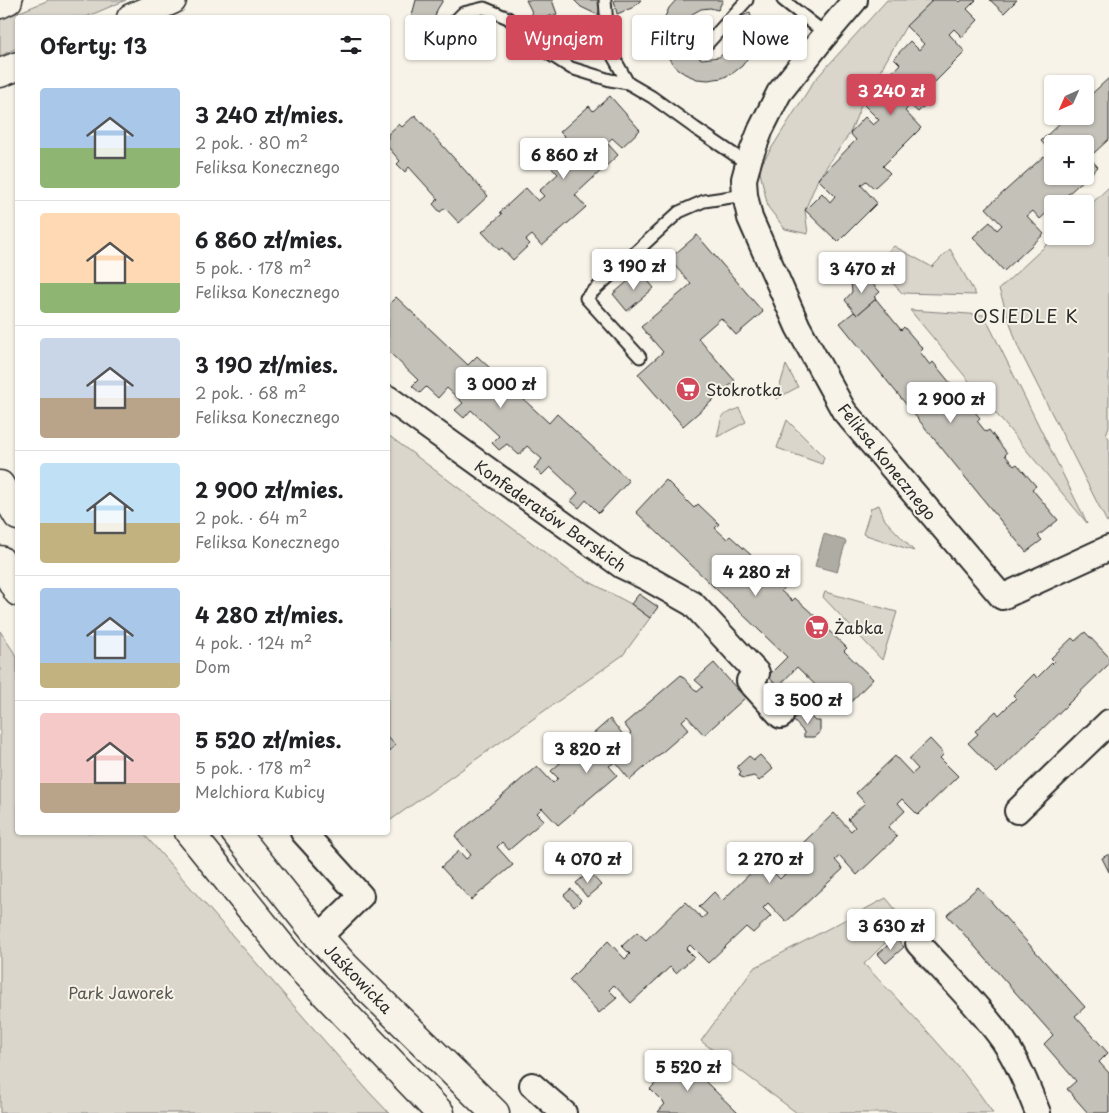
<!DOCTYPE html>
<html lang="pl">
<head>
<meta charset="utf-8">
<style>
	:root { --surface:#fff; --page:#f2f2f2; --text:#202124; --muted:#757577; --line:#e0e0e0; --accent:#d1495b }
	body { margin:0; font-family:"Playpen Sans",sans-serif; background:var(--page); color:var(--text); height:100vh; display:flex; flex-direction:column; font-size:19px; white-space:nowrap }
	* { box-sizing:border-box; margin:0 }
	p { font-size:16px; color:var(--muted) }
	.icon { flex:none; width:28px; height:28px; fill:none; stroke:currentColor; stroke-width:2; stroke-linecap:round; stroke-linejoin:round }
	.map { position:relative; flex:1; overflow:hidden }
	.details { position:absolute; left:15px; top:15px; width:375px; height:820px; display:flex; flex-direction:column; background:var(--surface); border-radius:5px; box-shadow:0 1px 4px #0004 }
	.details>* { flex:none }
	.banner { position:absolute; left:405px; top:15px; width:475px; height:45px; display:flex; gap:10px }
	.needle { width:32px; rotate:225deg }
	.controls { position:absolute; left:1044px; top:75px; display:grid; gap:10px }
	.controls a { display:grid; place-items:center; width:50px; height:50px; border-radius:5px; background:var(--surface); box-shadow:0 1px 4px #0004; font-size:25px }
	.price { position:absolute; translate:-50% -42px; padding:0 11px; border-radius:5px; background:#fff; color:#222; font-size:16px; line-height:32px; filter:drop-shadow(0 1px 2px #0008) }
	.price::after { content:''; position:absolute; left:50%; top:30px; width:15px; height:11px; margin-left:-8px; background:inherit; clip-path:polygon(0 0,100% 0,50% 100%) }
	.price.selected { background:var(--accent); color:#fff }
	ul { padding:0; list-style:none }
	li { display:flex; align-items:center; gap:15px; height:125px; padding:0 25px }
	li+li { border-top:1px solid var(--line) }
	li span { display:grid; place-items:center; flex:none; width:140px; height:100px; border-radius:5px; color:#555 }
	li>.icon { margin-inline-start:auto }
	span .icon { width:60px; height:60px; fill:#fffc; stroke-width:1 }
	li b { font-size:21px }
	h2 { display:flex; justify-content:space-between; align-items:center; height:60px; padding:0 25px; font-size:21px }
	.chip { padding:0 18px; border-radius:5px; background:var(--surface); box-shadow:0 1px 4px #0004; font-size:18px; line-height:45px }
	.chip.selected { background:var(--accent); color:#fff }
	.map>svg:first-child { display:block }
</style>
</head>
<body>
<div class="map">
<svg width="1109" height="1113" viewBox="0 0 1109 1113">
	<rect width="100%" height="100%" fill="#f7f3e8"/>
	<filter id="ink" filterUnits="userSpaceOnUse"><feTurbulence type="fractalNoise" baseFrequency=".02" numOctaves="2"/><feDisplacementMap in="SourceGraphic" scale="10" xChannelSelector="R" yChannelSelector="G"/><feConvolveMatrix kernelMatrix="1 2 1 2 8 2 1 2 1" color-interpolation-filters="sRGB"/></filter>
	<g filter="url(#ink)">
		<g fill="#dad6cc" stroke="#82807c">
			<polygon points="49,0 126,0 86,17 18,18 17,48 0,56 0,20"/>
			<polygon points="887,0 933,0 906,26 862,103 850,133 818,179 805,210 808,234 785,229 768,207 759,168 814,81"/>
			<polygon points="1109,187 1109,426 1106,435 1109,438 1109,521 1107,522 1018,347 999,289 1056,236 1085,236 1085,210"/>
			<polygon points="894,246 932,267 950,249 976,295 902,293 875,264"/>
			<polygon points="910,310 984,315 1087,523"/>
			<polygon points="786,365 798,387 776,399"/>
			<polygon points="739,408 746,422 717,437 722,416"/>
			<polygon points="787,420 824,457 822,464 777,448"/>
			<polygon points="388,435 571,572 631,604 650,618 623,655 388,822 388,753 395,745 388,738"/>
			<polygon points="879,505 885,520 914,551 863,534 871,508"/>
			<polygon points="825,592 897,612 882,660 823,597"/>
			<polygon points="0,631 17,657 18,832 143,833 369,1092 389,1113 0,1113"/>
			<path d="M 886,898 L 906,922 L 864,964 C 909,1012 956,1058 993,1113 L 797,1113 L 701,1041 L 754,968 Z"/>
		</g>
		<polygon fill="#afaca4" stroke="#7a7874" points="824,534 846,541 837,572 815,566"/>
		<g fill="#c4c1b9" stroke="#2b2b2b">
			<polygon points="416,0 443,0 437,10 434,20 434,43 412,49 410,31 411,19"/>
			<polygon points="526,0 552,0 557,14 534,21 531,10"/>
			<polygon points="574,0 602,0 598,15 581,7"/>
			<polygon points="614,0 641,0 634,7 617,14"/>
			<polygon points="676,0 723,0 718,10 710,8 701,9 692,14 686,22 683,30 684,40 688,49 694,55 702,59 719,57 726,52 732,46 734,35 732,22 750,12 755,34 753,46 749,56 742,66 733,73 722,78 708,80 697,79 685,74 675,67 667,56 662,44 661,32 663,21 669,8"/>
			<polygon points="933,0 958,0 960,2 962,0 976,0 967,9 978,20 962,37 954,29 949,34 965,52 926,91 933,98 918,112 910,105 905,111 921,128 883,166 890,173 874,188 866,181 861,185 877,203 838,242 805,210 822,193 830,202 835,196 818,179 856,140 850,133 865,117 873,125 879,120 862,103 900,64 894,58 910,41 919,50 924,44 906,26"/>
			<polygon points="990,0 1017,0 1004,13"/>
			<polygon points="1109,78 1109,139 1094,153 1087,145 1085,147 1085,144 1052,144 1052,153 1041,141 1067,116 1085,116 1085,100"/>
			<polygon points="610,96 640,130 622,147 612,138 607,143 618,155 575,195 586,207 542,246 532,235 526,240 530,244 513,260 502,248 499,250 482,232 502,214 500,212 526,188 538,201 544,196 539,191 558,174 546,161 563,145 568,151 574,146 560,132 589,106 593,111"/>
			<polygon points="415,115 488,196 459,223 445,208 440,212 433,204 438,199 409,167 405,172 397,164 400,161 388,147 388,134 399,124 402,127"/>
			<polygon points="1085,153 1098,167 1057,204 1052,204 1052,208 1040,219 1033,211 1027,216 1044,234 1004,271 973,237 990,222 997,230 1002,225 986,208 1044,156 1051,163 1052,162 1052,176 1085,176"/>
			<polygon points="697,235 763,312 736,335 721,318 698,338 735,381 683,426 638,374 663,352 641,327 691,284 669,259"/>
			<polygon points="640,271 654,288 627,311 613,294"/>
			<polygon points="859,276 868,279 880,292 874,297 876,299 857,315 845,300 852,292 851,282"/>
			<polygon points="396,297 468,365 477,356 549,423 557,414 629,481 599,513 586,500 579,508 571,501 578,493 550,467 542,475 534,468 542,459 527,446 519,455 507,444 499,450 492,443 499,436 471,410 464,418 455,410 463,403 447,388 438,398 426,387 420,393 412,386 418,380 388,351 388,305"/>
			<polygon points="876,299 901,330 904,327 923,349 920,352 930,365 933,362 951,384 948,386 958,399 962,396 980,418 977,421 986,432 989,430 1007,453 1005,455 1014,466 1017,464 1036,486 1032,489 1058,520 1038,536 1042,540 1026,552 840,323 854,312 857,315"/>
			<polygon points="666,480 694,508 698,504 719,524 715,528 727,539 730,536 751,555 747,559 759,570 763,567 784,587 781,591 792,601 795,598 816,617 812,621 823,631 826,628 847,648 844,651 873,679 842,711 797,667 778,687 768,676 787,657 636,512"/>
			<polygon points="639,594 658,607 650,618 631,604"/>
			<polygon points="1085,632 1109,657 1109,664 997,773 968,743 978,734 975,731 996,711 999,715 1016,698 1013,695 1034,674 1037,678 1054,661 1051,658 1072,638 1075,641"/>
			<polygon points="714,663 745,698 704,735 687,716 682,721 689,729 630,780 615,762 609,766 617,775 558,825 542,808 537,813 544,820 509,850 502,842 497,847 513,865 471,900 441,867 459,851 466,859 471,855 455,836 537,766 553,783 558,778 551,771 610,719 626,738 631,733 624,724 681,675 697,692 703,687 695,680"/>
			<polygon points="804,710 815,721 820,721 820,732 814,737 804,737 804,732 793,720"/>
			<polygon points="388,737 395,745 388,753"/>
			<polygon points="930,739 944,754 940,758 958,776 918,815 902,799 898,803 905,811 888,827 897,837 857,875 840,856 835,860 843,869 786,922 768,903 763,908 771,916 753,933 746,927 708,963 690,945 686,949 694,957 676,973 670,967 631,1003 614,985 609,990 617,998 599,1013 569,980 608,941 625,959 630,954 622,946 637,932 646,940 685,902 702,918 707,914 699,907 714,892 722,901 763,861 780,879 785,874 778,867 834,813 851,831 855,827 848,819 865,803 856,793 895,756 912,774 918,769 909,759"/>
			<polygon points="760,755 773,769 759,781 754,776 745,778 741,777 739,774 741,772 737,767 749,756 754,760"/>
			<polygon points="1109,854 1109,872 1102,858"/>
			<polygon points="589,872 601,885 587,897 576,883"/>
			<polygon points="978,887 1085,1007 1075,1016 1108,1053 1099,1062 1109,1073 1109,1113 1088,1113 1067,1089 1076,1081 1044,1044 1053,1035 947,915"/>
			<polygon points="571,889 581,900 574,907 564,895"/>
			<polygon points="896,938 904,947 886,963 878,954"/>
			<polygon points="681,1058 738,1113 658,1112 665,1104 650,1089"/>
		</g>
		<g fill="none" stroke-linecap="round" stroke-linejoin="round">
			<g stroke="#2b2b2b" stroke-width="15">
				<g id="lane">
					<polyline points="605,0 609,49 628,83"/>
					<polyline points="783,0 826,34"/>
					<polyline points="445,31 463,13 484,8 508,18 540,48 571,68 610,80 628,83 652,97 695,128 748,164"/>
					<polyline points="708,43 747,0"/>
					<polyline points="640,357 586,298 679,212 704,201 745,195"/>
				</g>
			</g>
			<g stroke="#2b2b2b" stroke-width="28">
				<g id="street">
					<polyline points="855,0 822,39 779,93 761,129 750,157 744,179 745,195 750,218 798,327 844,411 1002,597 1109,548"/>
					<polyline points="388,398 622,566 649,579 693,604 757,673 749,681 781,716"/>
					<polyline points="1017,811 1109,722"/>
					<polyline points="303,832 361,896 319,937"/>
					<path d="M 918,943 C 947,975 978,1005 1003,1040 C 1018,1062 1028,1088 1038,1113"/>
					<polyline points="532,1085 564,1113"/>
				</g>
			</g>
			<g stroke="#2b2b2b" stroke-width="31">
				<g id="secondary">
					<polyline points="0,4 8,0"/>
					<polyline points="131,18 172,0"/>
					<polyline points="0,73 18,66"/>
					<polyline points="0,485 18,516"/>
					<polyline points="0,560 18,592"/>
					<polyline points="189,832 289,956 440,1113"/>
					<polyline points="235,832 319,937 346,967 495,1113"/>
				</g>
			</g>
			<use href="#lane" stroke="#f7f3e8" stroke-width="11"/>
			<use href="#street" stroke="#f7f3e8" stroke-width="24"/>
			<use href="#secondary" stroke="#f7f3e8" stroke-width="28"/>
		</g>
	</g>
	<defs>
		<g id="supermarket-disc" transform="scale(1.25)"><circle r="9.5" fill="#d1495b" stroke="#f7f3e8"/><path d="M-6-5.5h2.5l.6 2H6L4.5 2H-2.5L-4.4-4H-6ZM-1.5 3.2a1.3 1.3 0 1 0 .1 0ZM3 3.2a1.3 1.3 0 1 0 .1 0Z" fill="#fff"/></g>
	</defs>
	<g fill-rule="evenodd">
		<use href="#supermarket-disc" x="688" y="389"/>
		<use href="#supermarket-disc" x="817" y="627"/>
	</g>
	<g text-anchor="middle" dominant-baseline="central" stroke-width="4" stroke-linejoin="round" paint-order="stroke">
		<g font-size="16" fill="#2b2b2b" stroke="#f7f3e8" text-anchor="start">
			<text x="706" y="389">Stokrotka</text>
			<text x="834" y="627">Żabka</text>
		</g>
		<g font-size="16" fill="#2b2b2b" stroke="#f7f3e8">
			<text transform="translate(888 461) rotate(51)">Feliksa Konecznego</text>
			<text transform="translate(551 515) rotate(35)">Konfederatów Barskich</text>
			<text transform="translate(359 978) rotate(46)">Jaśkowicka</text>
		</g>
		<g font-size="16" fill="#575653" stroke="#f7f3e8">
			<text x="121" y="992">Park Jaworek</text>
		</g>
		<g font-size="18" letter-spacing="1" fill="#2b2b2b" stroke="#f7f3e8">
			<text x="1026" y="315">OSIEDLE K</text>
		</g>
	</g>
</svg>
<div class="controls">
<a><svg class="needle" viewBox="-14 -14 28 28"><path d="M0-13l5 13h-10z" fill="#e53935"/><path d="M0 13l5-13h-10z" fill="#757577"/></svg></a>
<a>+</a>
<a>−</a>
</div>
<b class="price selected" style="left:891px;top:116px">3 240 zł</b>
<b class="price" style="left:564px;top:180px">6 860 zł</b>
<b class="price" style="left:634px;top:291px">3 190 zł</b>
<b class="price" style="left:862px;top:294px">3 470 zł</b>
<b class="price" style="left:501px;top:409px">3 000 zł</b>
<b class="price" style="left:951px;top:424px">2 900 zł</b>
<b class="price" style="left:756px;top:597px">4 280 zł</b>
<b class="price" style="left:808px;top:725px">3 500 zł</b>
<b class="price" style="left:587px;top:774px">3 820 zł</b>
<b class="price" style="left:588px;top:884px">4 070 zł</b>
<b class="price" style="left:770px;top:884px">2 270 zł</b>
<b class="price" style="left:891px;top:951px">3 630 zł</b>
<b class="price" style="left:688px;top:1092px">5 520 zł</b>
<div class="banner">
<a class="chip">Kupno</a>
<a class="chip selected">Wynajem</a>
<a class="chip">Filtry</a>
<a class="chip">Nowe</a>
</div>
<section class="details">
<h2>Oferty: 13<svg class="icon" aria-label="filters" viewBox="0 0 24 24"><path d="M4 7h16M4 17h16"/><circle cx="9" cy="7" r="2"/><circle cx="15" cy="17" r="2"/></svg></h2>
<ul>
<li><span style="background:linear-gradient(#a9c7e8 60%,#8fb573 0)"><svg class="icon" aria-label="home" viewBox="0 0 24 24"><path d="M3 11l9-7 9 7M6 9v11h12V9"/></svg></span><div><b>3 240 zł/mies.</b><p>2 pok. · 80 m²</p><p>Feliksa Konecznego</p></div></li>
<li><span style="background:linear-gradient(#ffd9b3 70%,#8fb573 0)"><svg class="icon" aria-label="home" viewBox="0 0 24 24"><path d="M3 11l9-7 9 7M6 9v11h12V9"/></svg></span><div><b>6 860 zł/mies.</b><p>5 pok. · 178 m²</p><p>Feliksa Konecznego</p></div></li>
<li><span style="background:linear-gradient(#c9d6e8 60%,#b9a48a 0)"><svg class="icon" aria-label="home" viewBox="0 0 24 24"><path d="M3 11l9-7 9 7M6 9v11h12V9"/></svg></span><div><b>3 190 zł/mies.</b><p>2 pok. · 68 m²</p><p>Feliksa Konecznego</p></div></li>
<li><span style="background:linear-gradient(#bfe0f5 60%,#c2b280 0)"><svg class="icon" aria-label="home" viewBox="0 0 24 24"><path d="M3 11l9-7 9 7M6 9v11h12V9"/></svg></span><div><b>2 900 zł/mies.</b><p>2 pok. · 64 m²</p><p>Feliksa Konecznego</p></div></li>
<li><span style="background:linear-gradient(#a9c7e8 75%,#c2b280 0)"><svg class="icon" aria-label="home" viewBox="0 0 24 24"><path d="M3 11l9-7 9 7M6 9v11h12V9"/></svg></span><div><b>4 280 zł/mies.</b><p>4 pok. · 124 m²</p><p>Dom</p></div></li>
<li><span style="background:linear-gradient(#f6c9c9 70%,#b9a48a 0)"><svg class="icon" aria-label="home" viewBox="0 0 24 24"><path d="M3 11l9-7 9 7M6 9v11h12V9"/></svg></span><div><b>5 520 zł/mies.</b><p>5 pok. · 178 m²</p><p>Melchiora Kubicy</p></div></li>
</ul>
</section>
</div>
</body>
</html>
